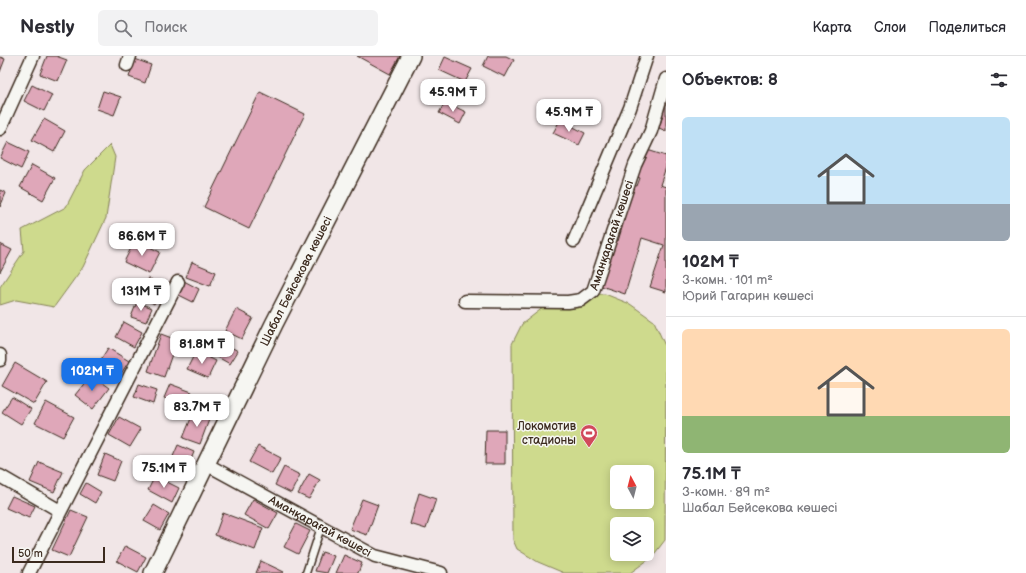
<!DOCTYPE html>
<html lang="ru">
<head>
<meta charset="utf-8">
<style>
	:root { --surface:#fff; --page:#f2f2f3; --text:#2b2b33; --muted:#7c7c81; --line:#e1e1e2; --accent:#1a73e8 }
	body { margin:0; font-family:"Balsamiq Sans",sans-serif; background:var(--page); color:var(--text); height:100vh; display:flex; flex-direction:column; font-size:15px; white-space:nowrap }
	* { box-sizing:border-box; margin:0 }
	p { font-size:13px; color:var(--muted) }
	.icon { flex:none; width:22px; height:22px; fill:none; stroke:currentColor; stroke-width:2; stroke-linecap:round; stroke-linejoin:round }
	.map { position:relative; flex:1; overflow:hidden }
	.panel { display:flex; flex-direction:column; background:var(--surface); width:360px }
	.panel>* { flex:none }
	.needle { width:26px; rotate:353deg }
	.fabs { position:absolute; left:610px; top:409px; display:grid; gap:8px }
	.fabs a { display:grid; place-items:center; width:44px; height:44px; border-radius:6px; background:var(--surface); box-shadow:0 2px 10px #0003; font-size:20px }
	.scale { position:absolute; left:12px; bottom:10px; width:93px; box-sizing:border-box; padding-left:4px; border:2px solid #3b2a1e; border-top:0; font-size:11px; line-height:14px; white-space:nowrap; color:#3b2a1e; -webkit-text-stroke:3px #f6f6f2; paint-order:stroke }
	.price { position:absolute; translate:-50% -34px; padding:0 9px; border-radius:8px; background:#fff; color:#222; font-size:13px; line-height:26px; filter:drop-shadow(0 1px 2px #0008) }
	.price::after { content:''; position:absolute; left:50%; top:24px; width:12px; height:9px; margin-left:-6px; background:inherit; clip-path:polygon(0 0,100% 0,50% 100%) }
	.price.selected { background:var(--accent); color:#fff }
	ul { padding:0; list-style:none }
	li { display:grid; align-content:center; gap:8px; height:212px; padding:0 16px }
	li+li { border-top:1px solid var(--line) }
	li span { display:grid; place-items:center; height:124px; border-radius:6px; color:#555 }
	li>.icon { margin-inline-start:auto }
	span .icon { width:72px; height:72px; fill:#fffc; stroke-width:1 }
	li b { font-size:17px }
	h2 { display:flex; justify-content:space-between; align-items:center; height:48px; padding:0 16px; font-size:17px }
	header { display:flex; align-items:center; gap:24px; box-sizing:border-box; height:56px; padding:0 20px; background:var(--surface); border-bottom:1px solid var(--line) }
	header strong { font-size:19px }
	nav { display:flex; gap:22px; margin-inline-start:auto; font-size:14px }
	.search { width:280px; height:36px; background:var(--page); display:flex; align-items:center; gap:10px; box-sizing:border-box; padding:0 14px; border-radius:6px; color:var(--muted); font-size:15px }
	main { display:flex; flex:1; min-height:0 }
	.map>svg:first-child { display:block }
</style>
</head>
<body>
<header>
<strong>Nestly</strong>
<div class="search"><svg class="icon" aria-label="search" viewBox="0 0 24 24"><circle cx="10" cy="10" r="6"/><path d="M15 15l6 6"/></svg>Поиск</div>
<nav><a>Карта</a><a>Слои</a><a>Поделиться</a></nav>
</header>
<main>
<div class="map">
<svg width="666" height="517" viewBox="0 0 666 517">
	<rect width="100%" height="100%" fill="#f1e6e7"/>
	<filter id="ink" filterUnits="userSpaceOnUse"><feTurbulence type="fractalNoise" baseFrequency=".025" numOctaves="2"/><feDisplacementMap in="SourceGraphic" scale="8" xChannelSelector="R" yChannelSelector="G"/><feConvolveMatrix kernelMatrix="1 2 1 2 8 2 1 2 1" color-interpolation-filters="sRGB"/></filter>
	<g filter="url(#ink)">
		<g fill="#ceda8d" stroke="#848256" fill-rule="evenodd">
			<polygon points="110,89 115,101 106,162 83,211 54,251 16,244 0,249 0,231 24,195 22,174 66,151 85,114"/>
			<path d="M 605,238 L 630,248 L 654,265 L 666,292 L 665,484 L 652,501 L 630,517 L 564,517 L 538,506 L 517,493 L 513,484 L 512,288 L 522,268 L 553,244 L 570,239 ZM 617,416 L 647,416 L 647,446 L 617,446 ZM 617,468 L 647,468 L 647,498 L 617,498 Z"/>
		</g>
		<g fill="#dfa7b9" stroke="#3b2a1e">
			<polygon points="47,0 56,0 67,4 58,25 40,18"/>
			<polygon points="357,0 400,0 390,18"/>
			<polygon points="488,0 506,0 514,4 505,21 483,10"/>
			<polygon points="0,1 5,3 0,16"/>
			<polygon points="445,1 472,13 465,26 439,14"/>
			<polygon points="135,3 151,9 145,27 129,21"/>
			<polygon points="666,24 666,75 659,72 663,59 655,57"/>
			<polygon points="32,29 52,39 44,55 24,45"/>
			<polygon points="103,35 121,41 114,59 97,53"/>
			<polygon points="260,36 305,58 249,173 204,151"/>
			<polygon points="445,46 466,56 460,68 439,57"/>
			<polygon points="44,63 65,75 54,96 32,84"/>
			<polygon points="560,64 585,77 579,89 553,77"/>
			<polygon points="8,86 29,96 21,113 0,102"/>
			<polygon points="638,91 666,100 666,111 660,129 666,131 666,236 650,231 664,189 642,182 625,238 598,229 613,183 618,185 625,162 614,158 624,127 637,130 640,122 629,118"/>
			<polygon points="32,109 55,122 43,144 20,131"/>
			<polygon points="0,134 6,137 0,151"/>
			<polygon points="135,184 160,196 149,218 124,206"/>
			<polygon points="0,188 12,194 0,216"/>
			<polygon points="192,206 216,216 210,230 186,221"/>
			<polygon points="148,222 164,232 154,248 137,238"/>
			<polygon points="184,225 199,233 193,246 177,238"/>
			<polygon points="137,246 152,252 146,266 131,261"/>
			<polygon points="236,253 253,262 242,283 225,275"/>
			<polygon points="124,266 142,276 134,291 116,281"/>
			<polygon points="161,278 177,284 164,321 148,315"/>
			<polygon points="213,281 238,295 230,308 205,294"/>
			<polygon points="108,292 129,305 119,321 98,308"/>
			<polygon points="196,295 216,305 208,322 187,313"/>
			<polygon points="15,307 47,326 34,348 2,330"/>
			<polygon points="91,319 109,332 93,353 75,339"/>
			<polygon points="139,328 157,334 153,348 134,341"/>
			<polygon points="170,328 192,336 185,351 164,342"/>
			<polygon points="12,341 31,353 21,368 2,356"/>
			<polygon points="46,346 74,361 63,381 35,367"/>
			<polygon points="194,355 210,361 200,388 183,382"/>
			<polygon points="119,361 141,373 130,391 109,379"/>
			<polygon points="486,374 505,374 505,408 485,408"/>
			<polygon points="178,389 194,396 185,419 168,412"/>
			<polygon points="258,390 281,402 272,418 249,406"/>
			<polygon points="105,398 121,405 113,425 97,419"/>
			<polygon points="39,406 63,416 54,436 30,426"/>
			<polygon points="284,411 300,419 291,437 275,429"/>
			<polygon points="309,418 320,424 309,443 298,438"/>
			<polygon points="155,420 179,432 172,447 148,434"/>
			<polygon points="86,427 101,436 95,447 80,438"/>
			<polygon points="419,437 436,443 426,473 410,468"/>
			<polygon points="12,440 35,450 29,462 6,452"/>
			<polygon points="253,443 278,457 269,473 244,459"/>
			<polygon points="362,443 378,449 367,479 350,473"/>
			<polygon points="154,449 169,458 160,474 144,465"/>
			<polygon points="71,454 88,461 69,501 52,494"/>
			<polygon points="223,457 263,472 255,494 215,479"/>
			<polygon points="296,468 310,475 298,498 284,491"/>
			<polygon points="125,490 146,501 138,516 117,505"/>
			<polygon points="322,496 334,500 327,517 315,515"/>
			<polygon points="344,499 362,507 358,517 336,517"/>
			<polygon points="261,505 284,516 283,517 256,517"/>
		</g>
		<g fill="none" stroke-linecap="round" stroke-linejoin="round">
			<g stroke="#3b2a1e" stroke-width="9">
				<polyline id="lane" points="306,517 321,471"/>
			</g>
			<g stroke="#3b2a1e" stroke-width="15">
				<g id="street">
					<polyline points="127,9 130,0"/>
					<polyline points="0,73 33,0"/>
					<polyline points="574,185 630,52 647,0"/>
					<path id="s1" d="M 465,245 L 568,246 L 581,244 L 593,235 L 635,109 L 651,75 L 666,23"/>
					<polyline points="0,299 0,304"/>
					<path id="s2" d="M 206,408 L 375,500 L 441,517"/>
					<polyline points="0,420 60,455"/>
					<polyline points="29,517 178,226"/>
				</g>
			</g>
			<g stroke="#3b2a1e" stroke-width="20">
				<g id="secondary">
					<path id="s3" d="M 153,517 L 274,268 L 411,0"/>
				</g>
			</g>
			<use href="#lane" stroke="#f6f6f2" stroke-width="6"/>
			<use href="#street" stroke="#f6f6f2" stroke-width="12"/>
			<use href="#secondary" stroke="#f6f6f2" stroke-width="17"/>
		</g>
	</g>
	<defs>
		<g id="stadium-pin" transform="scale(0.9)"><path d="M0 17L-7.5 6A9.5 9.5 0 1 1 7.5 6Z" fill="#d1495b" stroke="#f6f6f2"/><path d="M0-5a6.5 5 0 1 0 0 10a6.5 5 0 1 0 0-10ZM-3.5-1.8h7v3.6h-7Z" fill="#fff"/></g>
	</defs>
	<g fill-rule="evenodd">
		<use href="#stadium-pin" x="589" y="377"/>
	</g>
	<g text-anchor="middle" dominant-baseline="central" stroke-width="3" stroke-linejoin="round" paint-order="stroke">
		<g font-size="12" fill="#3b2a1e" stroke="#f6f6f2">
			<text stroke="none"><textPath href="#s1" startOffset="190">Аманқарағай көшесі</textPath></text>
			<text stroke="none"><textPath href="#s3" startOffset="325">Шабал Бейсекова көшесі</textPath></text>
			<text stroke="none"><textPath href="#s2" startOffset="130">Аманқарағай көшесі</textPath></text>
		</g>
		<g font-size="12" fill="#3b2a1e" stroke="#f6f6f2" text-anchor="end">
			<text x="576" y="370">Локомотив<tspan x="576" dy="14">стадионы</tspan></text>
		</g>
	</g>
</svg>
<div class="fabs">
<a><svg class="needle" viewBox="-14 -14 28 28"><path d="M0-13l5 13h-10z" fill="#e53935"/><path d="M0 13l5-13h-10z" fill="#7c7c81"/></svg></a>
<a><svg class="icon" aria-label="layers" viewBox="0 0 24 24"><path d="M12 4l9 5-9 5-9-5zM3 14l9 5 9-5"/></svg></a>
</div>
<div class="scale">50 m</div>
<b class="price" style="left:453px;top:57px">45.9M ₸</b>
<b class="price" style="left:569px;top:77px">45.9M ₸</b>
<b class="price" style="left:142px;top:201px">86.6M ₸</b>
<b class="price" style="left:141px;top:256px">131M ₸</b>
<b class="price" style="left:202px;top:309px">81.8M ₸</b>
<b class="price selected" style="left:92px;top:336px">102M ₸</b>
<b class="price" style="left:197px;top:372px">83.7M ₸</b>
<b class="price" style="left:164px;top:433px">75.1M ₸</b>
</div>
<section class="panel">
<h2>Объектов: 8<svg class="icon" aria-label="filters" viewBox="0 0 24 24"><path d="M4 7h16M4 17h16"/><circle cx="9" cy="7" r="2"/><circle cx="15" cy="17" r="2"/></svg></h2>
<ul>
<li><span style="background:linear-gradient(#bfe0f5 70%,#9aa5b1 0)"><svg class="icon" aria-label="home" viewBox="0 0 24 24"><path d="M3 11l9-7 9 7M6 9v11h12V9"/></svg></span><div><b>102M ₸</b><p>3-комн. · 101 m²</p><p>Юрий Гагарин көшесі</p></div></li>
<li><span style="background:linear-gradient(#ffd9b3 70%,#8fb573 0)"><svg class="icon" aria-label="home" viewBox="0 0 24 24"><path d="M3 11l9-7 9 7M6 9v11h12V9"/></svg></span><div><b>75.1M ₸</b><p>3-комн. · 89 m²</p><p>Шабал Бейсекова көшесі</p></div></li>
</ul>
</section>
</main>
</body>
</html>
